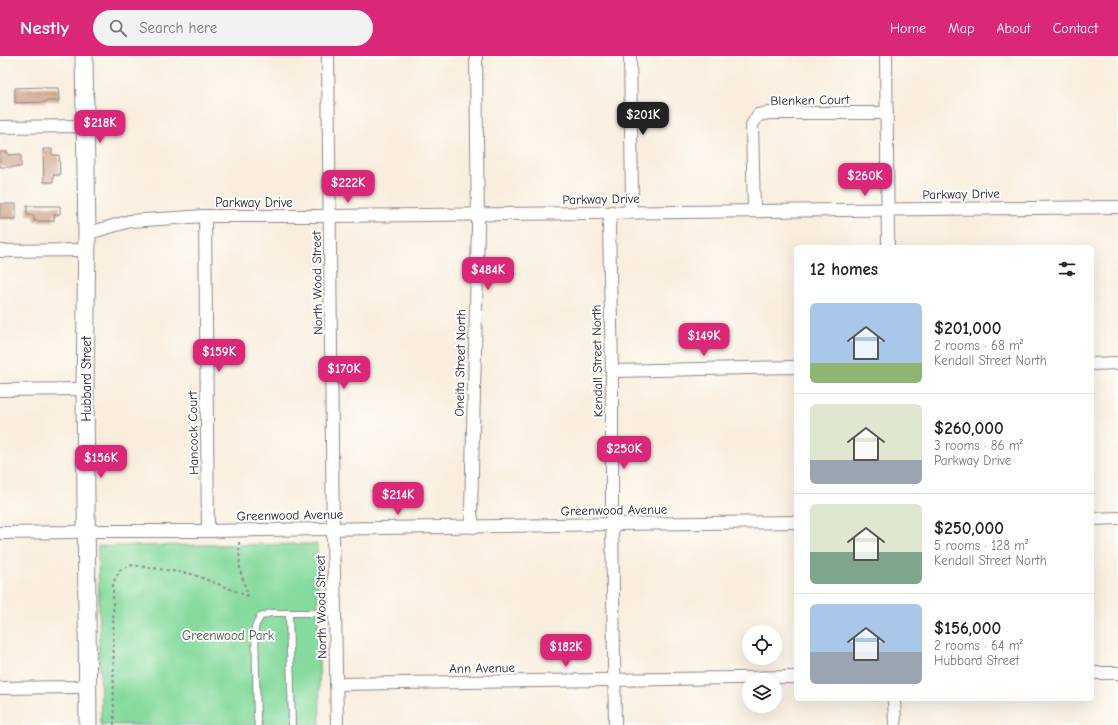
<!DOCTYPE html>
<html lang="en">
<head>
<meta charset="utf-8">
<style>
	:root { --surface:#fff; --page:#f2f2f2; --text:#222; --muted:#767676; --line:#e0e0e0; --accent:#db2777 }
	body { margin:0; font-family:"Comic Neue",sans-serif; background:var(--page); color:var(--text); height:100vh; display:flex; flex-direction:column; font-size:15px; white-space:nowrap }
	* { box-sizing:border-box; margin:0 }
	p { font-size:13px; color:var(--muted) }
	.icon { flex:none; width:22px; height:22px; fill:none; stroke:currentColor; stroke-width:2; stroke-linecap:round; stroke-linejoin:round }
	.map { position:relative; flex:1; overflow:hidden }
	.sheet { position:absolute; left:794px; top:189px; width:300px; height:456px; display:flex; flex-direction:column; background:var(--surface); border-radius:6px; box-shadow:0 4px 16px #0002 }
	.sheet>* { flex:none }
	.buttons { position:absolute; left:742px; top:569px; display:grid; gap:8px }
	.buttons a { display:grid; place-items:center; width:40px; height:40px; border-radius:50%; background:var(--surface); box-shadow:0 4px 16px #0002; font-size:20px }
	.price { position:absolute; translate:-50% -34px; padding:0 9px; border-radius:8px; background:var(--accent); color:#fff; font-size:13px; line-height:26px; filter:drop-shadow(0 1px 2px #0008) }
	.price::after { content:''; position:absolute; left:50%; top:24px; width:12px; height:9px; margin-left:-6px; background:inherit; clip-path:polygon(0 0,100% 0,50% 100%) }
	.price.active { background:#222; color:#fff }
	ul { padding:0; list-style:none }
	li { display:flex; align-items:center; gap:12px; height:100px; padding:0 16px }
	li+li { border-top:1px solid var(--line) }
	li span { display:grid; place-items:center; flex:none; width:112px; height:80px; border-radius:6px; color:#555 }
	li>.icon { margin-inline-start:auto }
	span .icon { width:48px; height:48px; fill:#fffc; stroke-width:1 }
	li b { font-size:17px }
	h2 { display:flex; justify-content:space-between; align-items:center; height:48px; padding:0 16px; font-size:17px }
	header { display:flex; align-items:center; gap:24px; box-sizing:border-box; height:56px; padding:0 20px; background:var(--accent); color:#fff }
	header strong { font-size:19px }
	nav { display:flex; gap:22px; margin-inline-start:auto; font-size:14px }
	.search { width:280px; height:36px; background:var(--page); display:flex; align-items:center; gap:10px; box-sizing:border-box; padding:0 14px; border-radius:22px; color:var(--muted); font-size:15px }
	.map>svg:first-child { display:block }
</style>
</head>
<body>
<header>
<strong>Nestly</strong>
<div class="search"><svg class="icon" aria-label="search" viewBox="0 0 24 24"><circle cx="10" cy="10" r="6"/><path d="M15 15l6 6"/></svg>Search here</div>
<nav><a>Home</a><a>Map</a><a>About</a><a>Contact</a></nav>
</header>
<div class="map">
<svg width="1118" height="669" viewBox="0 0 1118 669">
	<rect width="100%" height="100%" fill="#fdfcf7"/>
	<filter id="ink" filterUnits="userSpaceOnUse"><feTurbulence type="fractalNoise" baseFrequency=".025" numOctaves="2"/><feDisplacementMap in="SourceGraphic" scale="8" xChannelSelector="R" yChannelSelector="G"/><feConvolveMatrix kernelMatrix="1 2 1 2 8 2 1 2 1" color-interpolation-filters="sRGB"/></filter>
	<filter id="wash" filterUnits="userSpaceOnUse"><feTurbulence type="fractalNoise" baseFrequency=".012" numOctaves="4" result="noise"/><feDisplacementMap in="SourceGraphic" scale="16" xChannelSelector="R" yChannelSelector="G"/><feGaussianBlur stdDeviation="0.9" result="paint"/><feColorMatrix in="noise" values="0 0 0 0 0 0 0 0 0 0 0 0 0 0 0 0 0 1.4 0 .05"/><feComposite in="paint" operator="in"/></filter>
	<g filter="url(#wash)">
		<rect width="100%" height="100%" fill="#f9eede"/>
		<polygon fill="#85da9d" stroke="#547e6c" points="317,488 320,669 101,669 98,490"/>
		<g id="blocks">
			<g fill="#cca086">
				<polygon points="45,31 45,32 58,32 59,45 46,45 46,46 15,47 15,32"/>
				<polygon points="43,93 52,93 52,99 59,99 60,119 53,119 53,126 44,126"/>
				<polygon points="0,96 8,96 8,99 21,98 21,111 0,111"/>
				<rect x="0" y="148" width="16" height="15"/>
				<polygon points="27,150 60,150 60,158 54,159 54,165 34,165 34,159 27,159"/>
			</g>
		</g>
	</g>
	<g filter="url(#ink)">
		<use href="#blocks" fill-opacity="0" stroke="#8e888c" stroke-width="1"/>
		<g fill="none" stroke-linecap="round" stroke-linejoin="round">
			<g stroke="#8e888c" stroke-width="8">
				<g id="lane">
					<polyline points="289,557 292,669"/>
					<polyline points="258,669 257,663 255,571 260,561 270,557 335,557"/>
				</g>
			</g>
			<g stroke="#8e888c" stroke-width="14">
				<g id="street">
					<polyline points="328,0 333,485 335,557 337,669"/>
					<polyline points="886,0 888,191"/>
					<polyline points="0,71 86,70"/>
					<polyline points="754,155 752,69 758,59 769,57 887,57"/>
					<polyline points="612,156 609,169 612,315 612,468 615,669"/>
					<polyline points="629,156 632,143 630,0"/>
					<polyline points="205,160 208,475"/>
					<polyline points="87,176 96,175 130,165 205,160 330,160 1118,151"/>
					<polyline points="0,195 86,194"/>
					<polyline points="1092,308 1118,307"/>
					<polyline points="612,315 796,311"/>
					<polyline points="0,334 85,333"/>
					<polyline points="1092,463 1118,462"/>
					<polyline points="473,471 471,456 478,171 476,0"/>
					<polyline points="0,477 72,476 86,475 208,475 612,468 796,466"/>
					<polyline points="1092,617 1118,617"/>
					<polyline points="336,628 796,621"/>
					<polyline points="0,632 74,631 88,630"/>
					<polyline points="894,643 895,669"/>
				</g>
			</g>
			<g stroke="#8e888c" stroke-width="19">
				<polyline id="secondary" points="84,0 87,176 85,333 88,669"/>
			</g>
			<g stroke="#8e888c" stroke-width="2" stroke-dasharray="3 3" stroke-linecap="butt">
				<polyline points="239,486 240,514 248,540"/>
				<polyline points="114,669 113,527 120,514 132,509 192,518 248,540"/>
			</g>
			<use href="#lane" stroke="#fff" stroke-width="6"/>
			<use href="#street" stroke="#fff" stroke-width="12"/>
			<use href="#secondary" stroke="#fff" stroke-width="17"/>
		</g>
	</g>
	<g text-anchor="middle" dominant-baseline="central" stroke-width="4" stroke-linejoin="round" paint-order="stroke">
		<g font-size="13" fill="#22223b" stroke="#fdfcf7">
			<text transform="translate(810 44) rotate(-1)">Blenken Court</text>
			<text transform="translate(961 138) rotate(-1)">Parkway Drive</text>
			<text transform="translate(601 143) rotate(-1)">Parkway Drive</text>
			<text x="254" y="146">Parkway Drive</text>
			<text transform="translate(317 227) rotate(-91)">North Wood Street</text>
			<text transform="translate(597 305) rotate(-91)">Kendall Street North</text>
			<text transform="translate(460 307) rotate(-89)">Oneita Street North</text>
			<text transform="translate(86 323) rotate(-90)">Hubbard Street</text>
			<text transform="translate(193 377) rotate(-91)">Hancock Court</text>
			<text transform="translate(614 454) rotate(-1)">Greenwood Avenue</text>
			<text transform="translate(290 459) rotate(-1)">Greenwood Avenue</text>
			<text transform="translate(321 551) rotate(-91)">North Wood Street</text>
			<text transform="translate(482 612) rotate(-1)">Ann Avenue</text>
		</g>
		<g font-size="13" fill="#405958" stroke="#fdfcf7">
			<text x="228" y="579">Greenwood Park</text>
		</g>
	</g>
</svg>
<div class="buttons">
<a><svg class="icon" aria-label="locate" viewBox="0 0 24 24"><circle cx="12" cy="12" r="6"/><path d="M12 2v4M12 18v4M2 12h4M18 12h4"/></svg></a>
<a><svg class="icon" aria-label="layers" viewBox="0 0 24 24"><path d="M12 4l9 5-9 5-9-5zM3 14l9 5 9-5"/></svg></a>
</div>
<b class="price active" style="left:643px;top:80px">$201K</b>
<b class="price" style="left:100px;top:88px">$218K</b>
<b class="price" style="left:865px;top:141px">$260K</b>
<b class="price" style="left:348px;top:148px">$222K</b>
<b class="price" style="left:488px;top:235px">$484K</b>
<b class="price" style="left:704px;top:301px">$149K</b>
<b class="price" style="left:219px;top:317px">$159K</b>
<b class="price" style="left:344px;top:334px">$170K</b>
<b class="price" style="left:624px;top:414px">$250K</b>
<b class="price" style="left:101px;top:423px">$156K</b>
<b class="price" style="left:398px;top:460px">$214K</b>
<b class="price" style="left:566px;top:612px">$182K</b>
<section class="sheet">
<h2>12 homes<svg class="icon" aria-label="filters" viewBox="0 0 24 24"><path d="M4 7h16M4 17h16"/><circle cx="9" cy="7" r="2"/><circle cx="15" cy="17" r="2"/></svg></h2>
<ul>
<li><span style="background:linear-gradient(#a9c7e8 75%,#8fb573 0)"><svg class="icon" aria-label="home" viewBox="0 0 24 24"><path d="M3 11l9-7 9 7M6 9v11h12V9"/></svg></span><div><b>$201,000</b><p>2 rooms · 68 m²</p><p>Kendall Street North</p></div></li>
<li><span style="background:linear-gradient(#dfe7d0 70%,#9aa5b1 0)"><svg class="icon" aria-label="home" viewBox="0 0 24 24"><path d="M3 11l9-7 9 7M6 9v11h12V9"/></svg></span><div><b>$260,000</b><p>3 rooms · 86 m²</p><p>Parkway Drive</p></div></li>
<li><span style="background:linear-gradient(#dfe7d0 60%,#7fa58c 0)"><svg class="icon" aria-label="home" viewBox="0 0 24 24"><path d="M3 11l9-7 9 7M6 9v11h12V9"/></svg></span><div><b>$250,000</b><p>5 rooms · 128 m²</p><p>Kendall Street North</p></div></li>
<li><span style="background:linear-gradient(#a9c7e8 60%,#9aa5b1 0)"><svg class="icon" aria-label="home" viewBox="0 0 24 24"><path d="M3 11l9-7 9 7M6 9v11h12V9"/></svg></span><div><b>$156,000</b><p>2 rooms · 64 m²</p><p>Hubbard Street</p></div></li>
</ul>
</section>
</div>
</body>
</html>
